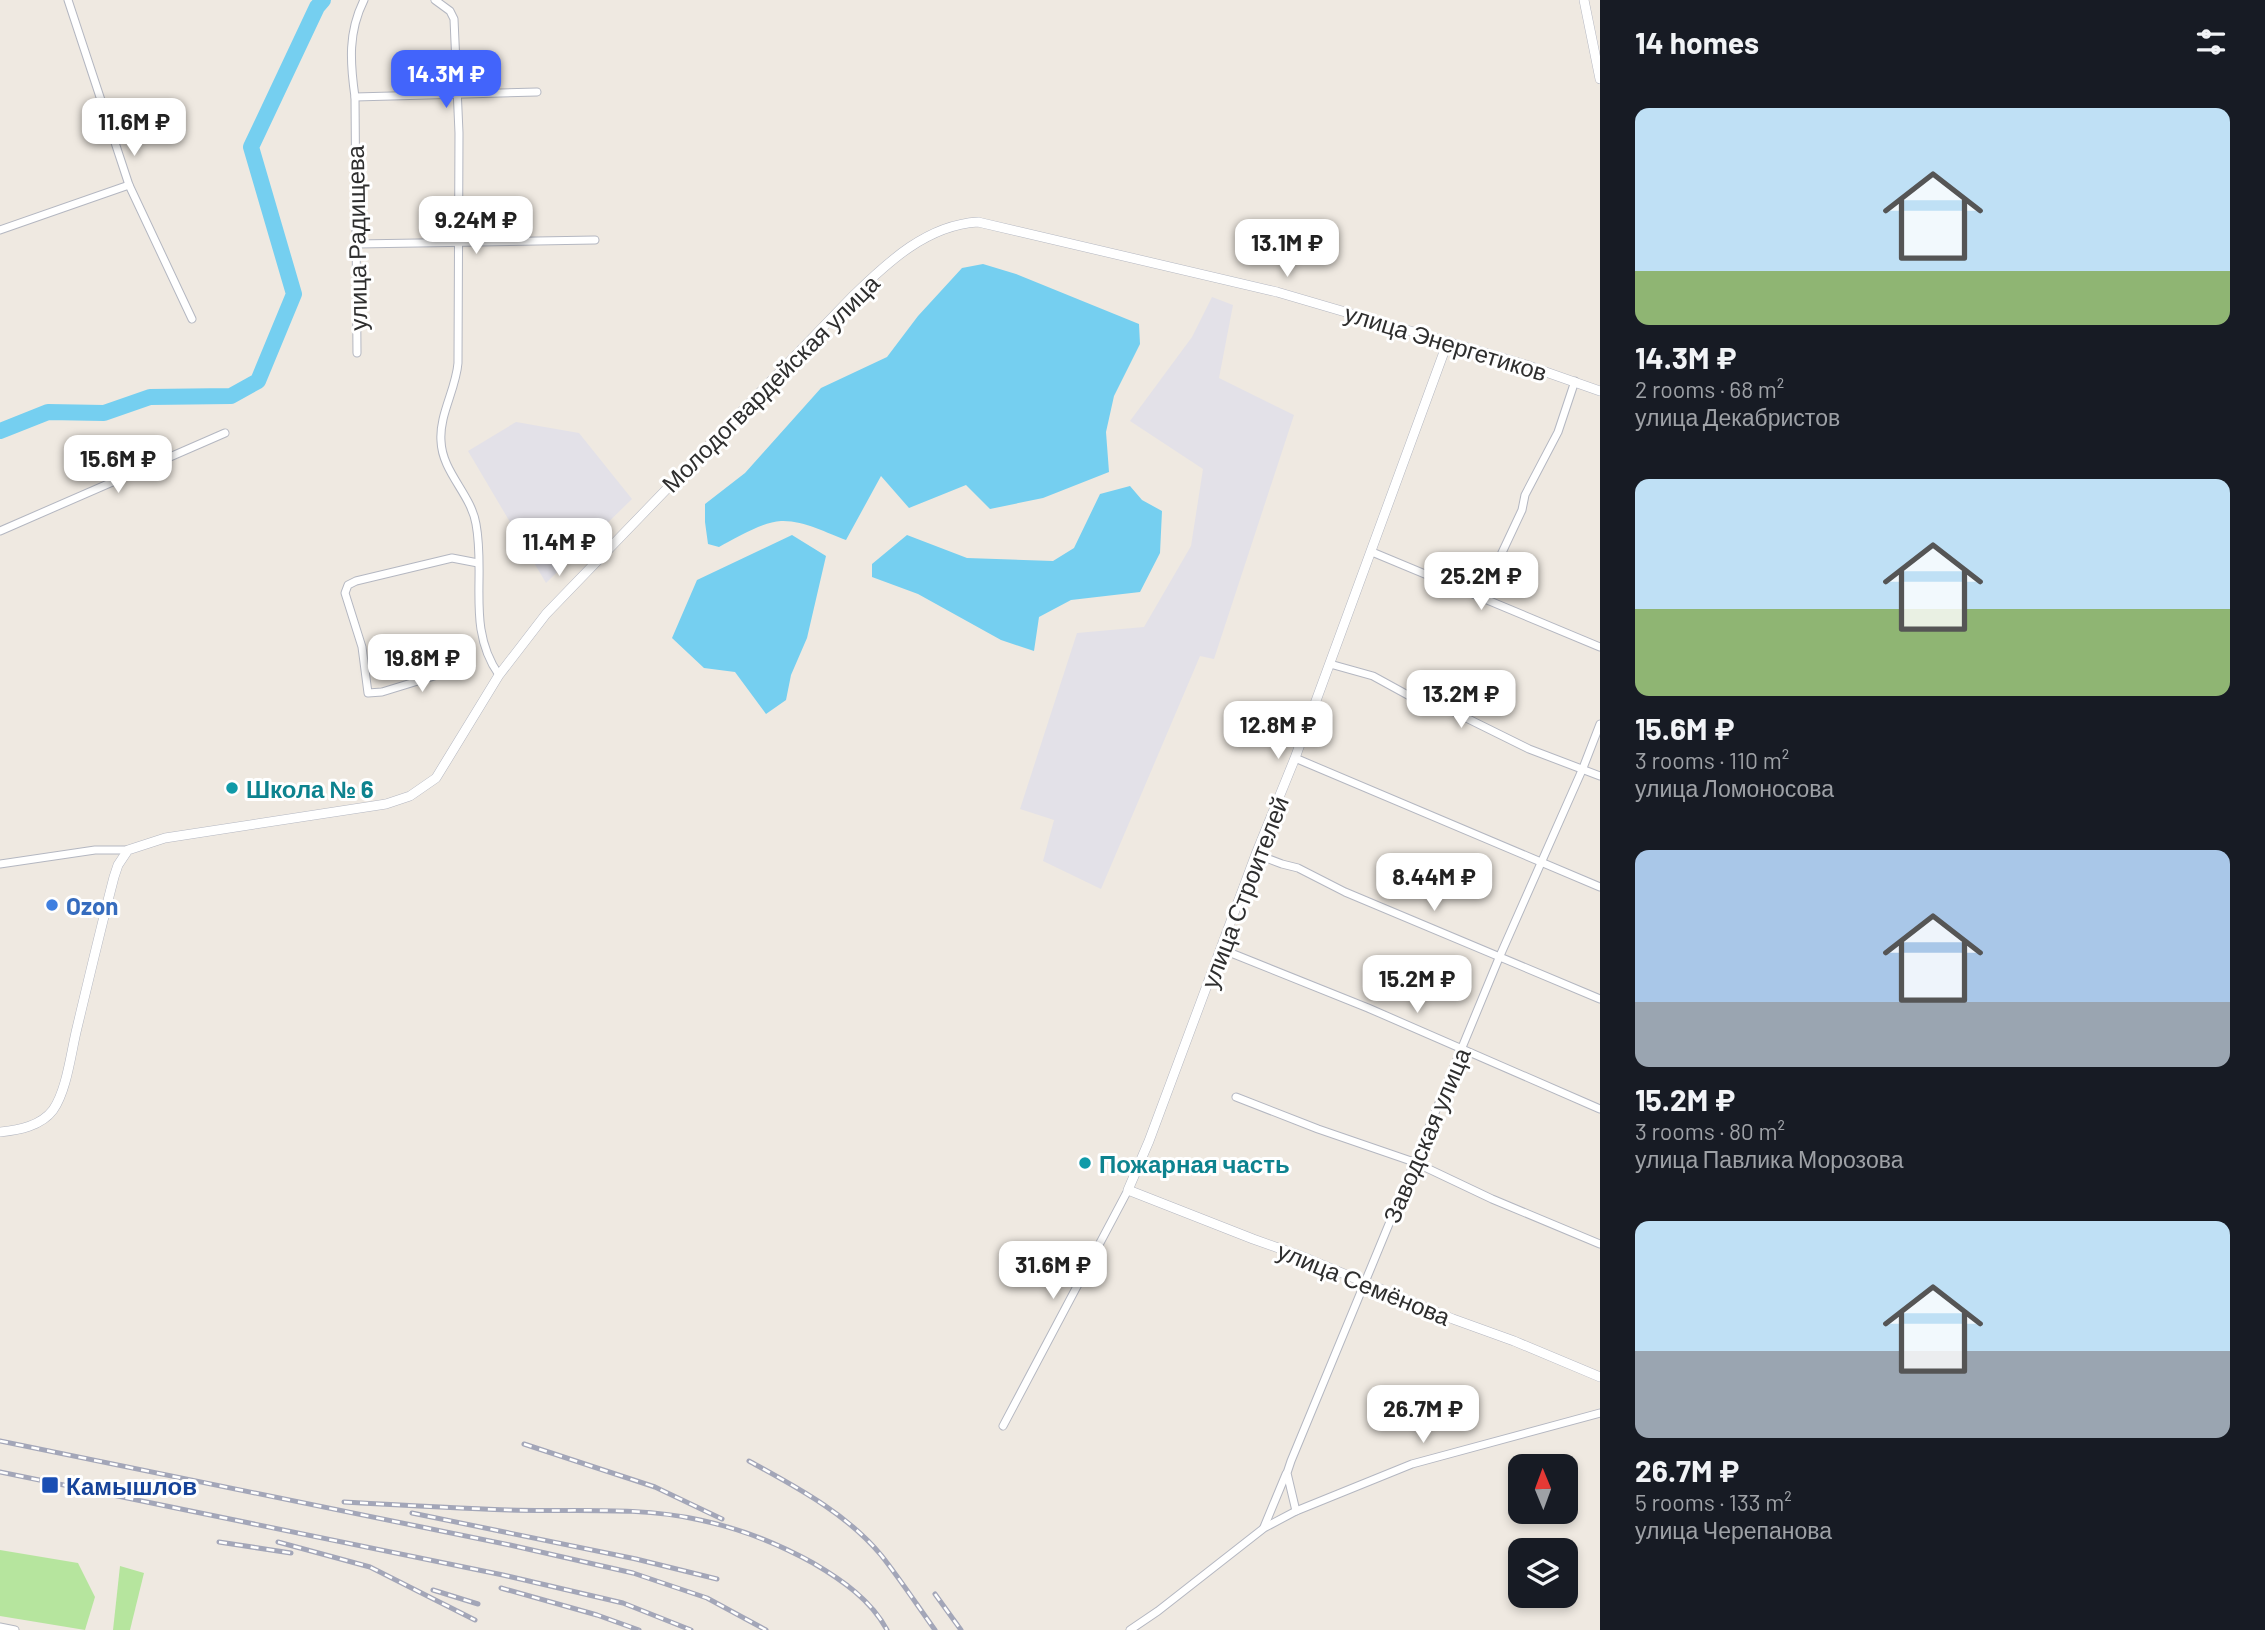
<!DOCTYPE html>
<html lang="en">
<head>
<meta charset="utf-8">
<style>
	:root { --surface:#171b24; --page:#20242c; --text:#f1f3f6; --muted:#9ea1a6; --accent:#4264fb }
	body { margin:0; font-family:Barlow,sans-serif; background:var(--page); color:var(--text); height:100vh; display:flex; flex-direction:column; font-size:26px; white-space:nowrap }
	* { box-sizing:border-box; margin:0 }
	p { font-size:23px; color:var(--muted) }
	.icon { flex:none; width:38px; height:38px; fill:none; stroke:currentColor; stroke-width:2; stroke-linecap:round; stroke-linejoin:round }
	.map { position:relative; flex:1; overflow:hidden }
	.details { display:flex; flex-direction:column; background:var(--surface); width:665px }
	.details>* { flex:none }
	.needle { width:46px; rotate:359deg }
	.controls { position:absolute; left:1508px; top:1454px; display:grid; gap:14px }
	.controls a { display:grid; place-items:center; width:70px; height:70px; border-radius:14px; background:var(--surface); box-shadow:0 4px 10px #0003; font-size:35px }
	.price { position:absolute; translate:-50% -60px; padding:0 16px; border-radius:14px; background:#fff; color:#222; font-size:23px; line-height:46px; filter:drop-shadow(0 2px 4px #0008) }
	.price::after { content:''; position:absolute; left:50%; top:42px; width:21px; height:16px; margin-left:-10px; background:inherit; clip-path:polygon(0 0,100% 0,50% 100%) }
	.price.on { background:var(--accent); color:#fff }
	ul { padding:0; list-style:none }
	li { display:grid; align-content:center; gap:14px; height:371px; padding:0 35px }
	li span { display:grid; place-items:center; height:217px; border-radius:14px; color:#555 }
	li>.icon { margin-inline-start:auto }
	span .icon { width:126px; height:126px; fill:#fffc; stroke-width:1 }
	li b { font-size:30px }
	h2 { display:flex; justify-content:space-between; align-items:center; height:84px; padding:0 35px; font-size:30px }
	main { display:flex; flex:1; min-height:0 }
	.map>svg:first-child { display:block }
</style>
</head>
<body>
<main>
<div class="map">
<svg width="1600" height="1630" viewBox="0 0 1600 1630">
	<rect width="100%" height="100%" fill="#efe9e1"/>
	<g fill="#e3e1e8">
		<polygon points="1212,297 1233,305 1219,378 1294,415 1214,659 1200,656 1101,889 1043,861 1054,820 1020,809 1077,633 1144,627 1191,546 1203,469 1130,421 1192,337"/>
		<polygon points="516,422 579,433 632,499 546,583 468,451"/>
	</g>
	<g fill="#b6e59e">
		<polygon points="0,1550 78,1563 95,1597 85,1630 0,1616"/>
		<polygon points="120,1566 144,1573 130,1630 113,1630"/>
	</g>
	<g fill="#75cff0">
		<path d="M 983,264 L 1016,274 L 1139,324 L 1140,344 L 1114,396 L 1106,432 L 1109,472 L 1043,498 L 990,509 L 966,485 L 909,508 L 881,476 L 846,540 C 827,533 803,520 781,521 C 762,522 736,538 719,547 L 708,544 L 705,522 L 705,504 L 745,473 L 821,388 L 887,357 L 918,316 L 962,268 Z"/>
		<polygon points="1130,486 1142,500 1162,511 1160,553 1140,592 1071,600 1039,617 1034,651 1001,640 918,594 872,577 872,564 907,535 967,558 1053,561 1074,548 1100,494"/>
		<polygon points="792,535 826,556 807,638 791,675 786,700 766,714 735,672 704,668 672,638 697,580"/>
	</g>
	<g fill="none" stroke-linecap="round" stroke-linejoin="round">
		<polyline stroke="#75cff0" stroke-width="16" points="0,431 48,412 104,413 150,397 231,396 258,381 294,294 251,147 317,7 323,0"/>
		<g stroke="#b4b7c1" stroke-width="9">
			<g id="minor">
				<polyline points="68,0 129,185 192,319"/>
				<path d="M 435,0 L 450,11 L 454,19 L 459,133 L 458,363 C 456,389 439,415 441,441 C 442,472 471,494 476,524 C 486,577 466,628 499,675"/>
				<polyline points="355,97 537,92"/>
				<polyline points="0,230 129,185"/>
				<polyline points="357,244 595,240"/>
				<path d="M 357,353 L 355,97 C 350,62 348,32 364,0"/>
				<polyline points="0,531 225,433"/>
				<polyline points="1372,552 1600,647"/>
				<polyline points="1478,596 1491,568 1499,559 1522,510 1525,495 1558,432 1575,381"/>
				<polyline points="1330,664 1373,676 1415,699 1438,704 1529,749 1600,776"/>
				<polyline points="470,665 382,692 368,693 362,647 345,593 348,585 356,581 452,558 478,563"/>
				<polyline points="1295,758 1600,887"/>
				<polyline points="1256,854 1282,864 1298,868 1345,892 1600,999"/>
				<polyline points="0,864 95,850 128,850"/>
				<polyline points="1221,949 1368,1008 1600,1109"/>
				<polyline points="1236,1097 1318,1129 1414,1162 1492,1199 1600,1244"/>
				<polyline points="1003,1426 1128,1190"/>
				<polyline points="1296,1511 1287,1473 1291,1461 1499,958 1583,768 1600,724"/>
				<polyline points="1264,1527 1286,1474"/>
				<polyline points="0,1627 15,1630"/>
				<polyline points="1130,1630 1158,1611 1264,1528 1296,1511 1412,1464 1600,1413"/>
			</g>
		</g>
		<g stroke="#b4b7c1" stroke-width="10">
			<g id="tertiary">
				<polyline points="1584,0 1600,79"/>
				<polyline points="1448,341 1295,758 1256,854 1149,1141 1128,1190 1253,1239 1301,1256 1453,1319 1514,1341 1600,1377"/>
				<path d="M 0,1132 C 19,1130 41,1126 53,1110 C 67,1090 71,1052 77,1028 C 89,978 101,927 114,877 L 118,865 L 128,850 L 165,838 L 386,804 L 410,796 L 436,778 L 499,675 L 546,614 L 854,295 C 888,262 927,225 978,222 L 1277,292 L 1526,365 L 1600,391"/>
			</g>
		</g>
		<use href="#minor" stroke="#fff" stroke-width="7"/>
		<use href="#tertiary" stroke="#fff" stroke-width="9"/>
		<g stroke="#a3a6b8" stroke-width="5">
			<g id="rail">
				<polyline points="0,1441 510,1545 633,1573 707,1598 766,1630"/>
				<polyline points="524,1444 655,1487 722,1519"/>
				<path d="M 749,1461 C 796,1487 846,1513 881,1555 C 900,1579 917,1605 935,1630"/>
				<polyline points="0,1472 503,1575 623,1603 691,1630"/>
				<path d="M 344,1502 C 399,1505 454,1508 509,1510 C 572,1512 638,1506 700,1520 C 738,1528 779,1544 813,1563 C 842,1580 871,1600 887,1630"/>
				<polyline points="412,1513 636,1559 717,1579"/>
				<polyline points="219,1542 291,1553"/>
				<polyline points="278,1542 370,1567 475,1620"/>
				<polyline points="501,1588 597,1615 639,1630"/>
				<polyline points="433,1590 478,1604"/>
				<polyline points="935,1594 961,1630"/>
			</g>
		</g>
		<use href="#rail" stroke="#fff" stroke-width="2.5" stroke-dasharray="8" stroke-linecap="butt"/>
	</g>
	<g fill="#0f9aa8" stroke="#fff" stroke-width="2.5">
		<circle cx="232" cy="788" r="7"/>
		<circle cx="1085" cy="1163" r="7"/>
	</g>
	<circle fill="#3f7fe0" stroke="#fff" stroke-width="2.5" cx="52" cy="905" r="7"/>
	<rect fill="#1a4fb4" stroke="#fff" stroke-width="2.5" x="41" y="1476" width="18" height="18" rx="3.5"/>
	<g text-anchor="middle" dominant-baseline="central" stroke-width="6" stroke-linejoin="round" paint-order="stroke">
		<g font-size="24" fill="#2e2e2e" stroke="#fff">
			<text transform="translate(356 238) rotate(-91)">улица Радищева</text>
			<text transform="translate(1446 342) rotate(17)">улица Энергетиков</text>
			<text transform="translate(770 383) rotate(-45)">Молодогвардейская улица</text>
			<text transform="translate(1244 892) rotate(-69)">улица Строителей</text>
			<text transform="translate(1426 1135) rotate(-67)">Заводская улица</text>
			<text transform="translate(1364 1283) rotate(22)">улица Семёнова</text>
		</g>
		<g font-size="24" font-weight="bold" fill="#0d838f" stroke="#fff" text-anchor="start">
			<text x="246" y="788">Школа № 6</text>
			<text x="1099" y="1163">Пожарная часть</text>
		</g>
		<g font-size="24" font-weight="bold" fill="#366cbe" stroke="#fff" text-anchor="start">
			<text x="66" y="905">Ozon</text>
		</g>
		<g font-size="24" font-weight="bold" fill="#164399" stroke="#fff" text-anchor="start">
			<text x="66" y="1485">Камышлов</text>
		</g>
	</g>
</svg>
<div class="controls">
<a><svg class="needle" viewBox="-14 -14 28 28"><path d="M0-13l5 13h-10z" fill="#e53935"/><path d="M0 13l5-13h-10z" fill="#9ea1a6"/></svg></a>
<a><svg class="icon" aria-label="layers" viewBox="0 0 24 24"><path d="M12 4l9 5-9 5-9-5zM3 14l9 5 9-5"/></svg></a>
</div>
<b class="price on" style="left:446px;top:110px">14.3M ₽</b>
<b class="price" style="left:134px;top:158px">11.6M ₽</b>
<b class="price" style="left:476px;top:256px">9.24M ₽</b>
<b class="price" style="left:1287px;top:279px">13.1M ₽</b>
<b class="price" style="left:118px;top:495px">15.6M ₽</b>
<b class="price" style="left:559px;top:578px">11.4M ₽</b>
<b class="price" style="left:1481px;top:612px">25.2M ₽</b>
<b class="price" style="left:422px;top:694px">19.8M ₽</b>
<b class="price" style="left:1461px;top:730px">13.2M ₽</b>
<b class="price" style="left:1278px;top:761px">12.8M ₽</b>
<b class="price" style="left:1434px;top:913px">8.44M ₽</b>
<b class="price" style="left:1417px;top:1015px">15.2M ₽</b>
<b class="price" style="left:1053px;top:1301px">31.6M ₽</b>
<b class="price" style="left:1423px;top:1445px">26.7M ₽</b>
</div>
<section class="details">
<h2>14 homes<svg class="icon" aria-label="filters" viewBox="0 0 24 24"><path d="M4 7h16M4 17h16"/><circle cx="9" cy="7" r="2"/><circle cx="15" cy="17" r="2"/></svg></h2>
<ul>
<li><span style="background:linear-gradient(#bfe0f5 75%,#8fb573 0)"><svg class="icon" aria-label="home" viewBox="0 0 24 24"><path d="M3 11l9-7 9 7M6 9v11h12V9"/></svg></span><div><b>14.3M ₽</b><p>2 rooms · 68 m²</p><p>улица Декабристов</p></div></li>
<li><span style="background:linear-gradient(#bfe0f5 60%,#8fb573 0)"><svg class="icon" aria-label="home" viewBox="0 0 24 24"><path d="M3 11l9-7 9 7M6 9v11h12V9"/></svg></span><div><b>15.6M ₽</b><p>3 rooms · 110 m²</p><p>улица Ломоносова</p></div></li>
<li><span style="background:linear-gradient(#a9c7e8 70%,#9aa5b1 0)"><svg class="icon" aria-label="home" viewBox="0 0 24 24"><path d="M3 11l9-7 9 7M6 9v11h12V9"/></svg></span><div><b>15.2M ₽</b><p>3 rooms · 80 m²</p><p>улица Павлика Морозова</p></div></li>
<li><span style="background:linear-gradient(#bfe0f5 60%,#9aa5b1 0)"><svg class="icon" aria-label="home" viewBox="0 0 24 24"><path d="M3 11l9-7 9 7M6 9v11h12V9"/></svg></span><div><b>26.7M ₽</b><p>5 rooms · 133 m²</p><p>улица Черепанова</p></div></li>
</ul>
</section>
</main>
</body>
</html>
